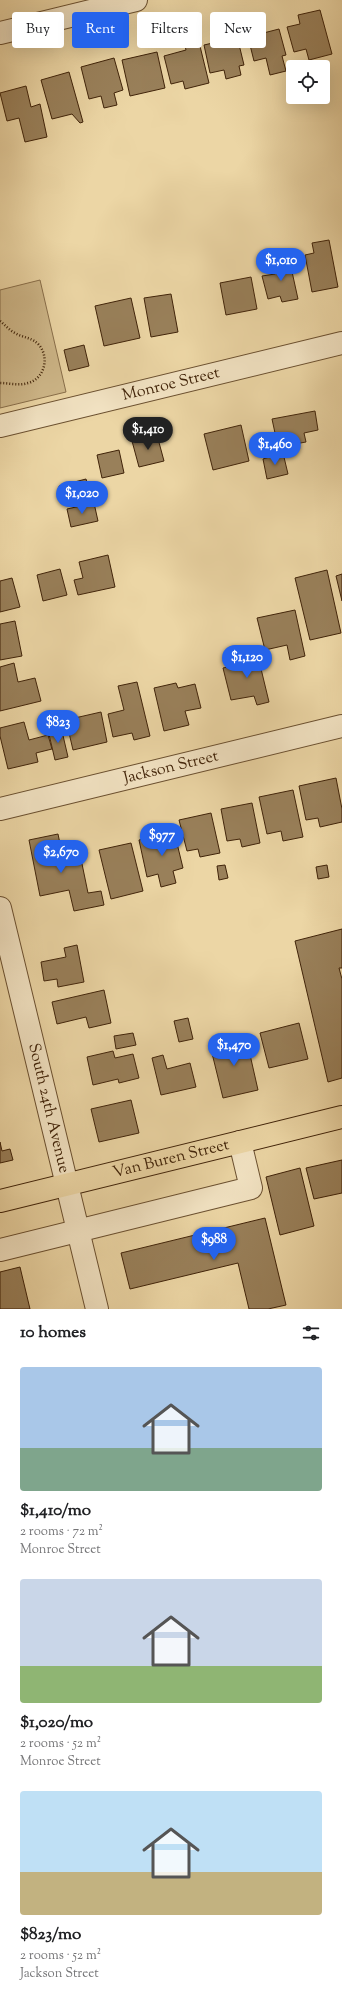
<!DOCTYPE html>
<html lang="en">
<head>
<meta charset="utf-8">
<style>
	:root { --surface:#fff; --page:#f2f2f2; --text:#202124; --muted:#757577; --accent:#2563eb }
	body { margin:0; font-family:"Sorts Mill Goudy",serif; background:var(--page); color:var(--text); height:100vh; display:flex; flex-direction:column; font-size:15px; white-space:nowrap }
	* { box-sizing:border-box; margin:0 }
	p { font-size:13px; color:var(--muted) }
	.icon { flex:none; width:22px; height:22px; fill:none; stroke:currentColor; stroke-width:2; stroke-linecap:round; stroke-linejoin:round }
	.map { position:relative; height:1309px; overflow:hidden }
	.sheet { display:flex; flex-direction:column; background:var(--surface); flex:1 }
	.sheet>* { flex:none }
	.top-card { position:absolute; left:12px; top:12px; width:318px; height:36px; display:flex; gap:8px }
	.buttons { position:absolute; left:286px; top:60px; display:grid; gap:8px }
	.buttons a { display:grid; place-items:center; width:44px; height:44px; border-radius:4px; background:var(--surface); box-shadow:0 4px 16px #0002; font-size:20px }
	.price { position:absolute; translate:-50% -34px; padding:0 9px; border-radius:14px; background:var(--accent); color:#fff; font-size:13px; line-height:26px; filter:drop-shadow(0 1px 2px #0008) }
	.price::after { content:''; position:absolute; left:50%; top:24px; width:12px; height:9px; margin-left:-6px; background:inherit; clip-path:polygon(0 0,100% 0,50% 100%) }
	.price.active { background:#222; color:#fff }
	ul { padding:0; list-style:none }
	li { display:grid; align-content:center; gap:8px; height:212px; padding:0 20px }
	li span { display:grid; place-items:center; height:124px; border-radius:4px; color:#555 }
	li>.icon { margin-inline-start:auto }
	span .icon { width:72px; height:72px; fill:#fffc; stroke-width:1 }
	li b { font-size:17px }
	h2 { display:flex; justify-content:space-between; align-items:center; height:48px; padding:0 20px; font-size:17px }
	.chip { padding:0 14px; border-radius:4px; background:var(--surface); box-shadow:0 4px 16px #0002; font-size:14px; line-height:36px }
	.chip.active { background:var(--accent); color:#fff }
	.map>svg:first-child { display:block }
</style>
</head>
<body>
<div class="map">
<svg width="342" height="1309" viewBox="0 0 342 1309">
	<rect width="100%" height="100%" fill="#ecd6a5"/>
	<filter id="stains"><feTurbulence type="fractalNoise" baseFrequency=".005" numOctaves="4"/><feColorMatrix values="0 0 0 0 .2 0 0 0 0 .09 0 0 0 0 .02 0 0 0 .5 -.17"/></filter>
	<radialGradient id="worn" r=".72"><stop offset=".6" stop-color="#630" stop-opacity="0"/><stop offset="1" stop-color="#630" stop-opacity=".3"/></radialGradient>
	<polygon fill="#cfb88a" stroke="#886e4a" points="40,280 66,392 0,408 0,290"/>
	<g fill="#99805a" stroke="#402309">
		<polygon points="320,10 332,54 309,60 306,49 294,52 287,27 300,24 298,15"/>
		<polygon points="279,29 286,55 282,56 286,71 270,75 266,58 254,61 248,37"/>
		<polygon points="236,32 244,65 239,66 241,75 226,79 224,70 210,73 204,45 217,42 216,37"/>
		<polygon points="198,38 209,83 185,89 183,81 171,84 164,56 186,50 184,42"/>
		<polygon points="157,52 165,88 130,96 122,60"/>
		<polygon points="114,58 123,90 114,93 117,105 104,108 101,96 89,99 81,67"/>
		<polygon points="69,72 83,122 80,123 72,114 52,119 41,80"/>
		<polygon points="26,86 31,107 40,104 47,137 25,142 19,118 7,121 0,93"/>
		<polygon points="329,240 338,287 312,292 305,255 314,253 312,243"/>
		<polygon points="289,258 298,299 282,302 280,296 268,299 262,276 275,274 272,262"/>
		<polygon points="251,277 257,309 226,315 220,283"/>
		<polygon points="171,294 178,332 151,337 144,298"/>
		<polygon points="131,298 140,338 104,346 95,306"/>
		<polygon points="84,345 89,366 69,371 64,350"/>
		<polygon points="315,411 318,430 304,433 306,442 278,447 272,419"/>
		<polygon points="241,425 249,461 213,470 204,434"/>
		<polygon points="157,435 164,461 139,467 132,441"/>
		<polygon points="119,450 124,473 102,478 97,455"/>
		<polygon points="283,453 288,474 267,479 263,459"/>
		<polygon points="86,479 90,493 63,500 59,486"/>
		<polygon points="94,503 98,521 71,527 67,509"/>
		<polygon points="108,555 115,587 78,595 74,580 83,578 79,562"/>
		<polygon points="60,569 67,595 43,601 37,575"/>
		<polygon points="327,570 341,633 310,640 295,578"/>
		<polygon points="342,574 342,601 336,576"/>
		<polygon points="12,578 20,607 0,612 0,581"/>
		<polygon points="295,610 305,656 290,660 287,645 265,650 257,618"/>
		<polygon points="15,621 22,656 0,660 0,624"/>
		<polygon points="256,648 269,702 257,705 254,696 231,700 223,668 236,665 237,668 246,667 243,652"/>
		<polygon points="14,663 18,682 35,678 41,701 0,711 0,667"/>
		<polygon points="137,682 150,736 134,740 132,733 113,737 108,714 124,710 118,686"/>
		<polygon points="176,683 178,688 195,684 201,708 185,711 189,725 164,731 154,688"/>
		<polygon points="101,712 107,742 73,750 66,720"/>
		<polygon points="24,722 29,740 48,735 52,749 36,753 38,762 8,769 0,736 0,728"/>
		<polygon points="61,727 68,757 55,760 48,730"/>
		<polygon points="336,778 342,809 342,822 320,827 318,818 306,820 299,786"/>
		<polygon points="293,790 303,837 283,841 281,831 267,834 259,797"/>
		<polygon points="252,803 260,843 242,847 240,839 227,841 221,809"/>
		<polygon points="211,813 220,853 200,857 198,849 187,851 179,820"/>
		<polygon points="174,831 183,868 173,871 176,883 161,887 158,874 147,877 139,840"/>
		<polygon points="58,834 64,863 81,859 88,893 101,891 104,905 74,911 69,890 40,896 29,840"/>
		<polygon points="131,843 143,891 111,899 99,850"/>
		<polygon points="225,865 228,878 219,880 217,866"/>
		<polygon points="327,865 329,877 318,879 316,867"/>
		<polygon points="342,929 342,968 339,968 342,979 342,1078 328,1082 295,941"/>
		<polygon points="77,945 84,982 58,987 57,979 44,981 41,962 66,957 64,948"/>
		<polygon points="104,990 111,1023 89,1028 86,1017 57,1024 52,1002"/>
		<polygon points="188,1018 193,1039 179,1042 174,1021"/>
		<polygon points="299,1023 308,1059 269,1068 260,1033"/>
		<polygon points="133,1033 136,1045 116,1049 114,1036"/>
		<polygon points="246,1037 258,1090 223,1098 210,1045"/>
		<polygon points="113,1051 115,1058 133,1054 139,1078 119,1083 118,1079 93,1085 87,1057"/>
		<polygon points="163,1055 167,1069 190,1063 196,1087 161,1095 152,1058"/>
		<polygon points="131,1100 139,1133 99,1142 91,1109"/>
		<polygon points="0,1142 2,1151 10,1149 13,1160 0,1163"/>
		<polygon points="342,1160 342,1193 314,1199 306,1168"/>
		<polygon points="300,1168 314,1226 280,1235 266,1177"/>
		<polygon points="265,1218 286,1305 268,1309 249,1309 238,1263 130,1289 121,1253"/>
		<polygon points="20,1267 30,1309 0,1309 0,1272"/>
	</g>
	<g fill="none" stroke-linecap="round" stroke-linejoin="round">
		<g stroke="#6b5030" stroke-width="24">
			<g id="minor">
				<polyline points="0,33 136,0"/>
				<path id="s1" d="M 0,426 L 342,343"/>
				<path id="s2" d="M 0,809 L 342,726"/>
				<path id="s3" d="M 0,908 L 97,1309"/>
				<polyline points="0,1250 251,1188 240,1142"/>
			</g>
		</g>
		<g stroke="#402309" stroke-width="24">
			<g id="major">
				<path id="s4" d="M 0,1201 L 342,1117"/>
			</g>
		</g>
		<path stroke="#402309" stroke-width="2.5" stroke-dasharray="1 2" stroke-linecap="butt" d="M 0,321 C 5,325 9,330 15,333 C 23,338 32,337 39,345 C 50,358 44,379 28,383 C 19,386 9,383 0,383"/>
		<use href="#minor" stroke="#f3e4c4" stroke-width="22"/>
		<use href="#major" stroke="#ecd6a5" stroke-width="22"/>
	</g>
	<g text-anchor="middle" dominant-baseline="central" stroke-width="3" stroke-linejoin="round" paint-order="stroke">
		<g font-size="16" fill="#402309" stroke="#f3e4c4">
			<text stroke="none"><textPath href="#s1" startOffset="176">Monroe Street</textPath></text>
			<text stroke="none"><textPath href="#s2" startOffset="176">Jackson Street</textPath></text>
			<text stroke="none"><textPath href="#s3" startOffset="206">South 24th Avenue</textPath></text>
			<text stroke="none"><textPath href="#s4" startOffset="176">Van Buren Street</textPath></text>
		</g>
	</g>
	<rect width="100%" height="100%" filter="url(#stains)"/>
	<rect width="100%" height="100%" fill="url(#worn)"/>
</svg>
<div class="buttons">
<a><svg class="icon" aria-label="locate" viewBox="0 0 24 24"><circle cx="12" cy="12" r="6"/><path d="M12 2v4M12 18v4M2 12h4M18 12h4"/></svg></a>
</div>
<b class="price" style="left:281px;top:282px">$1,010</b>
<b class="price active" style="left:148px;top:451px">$1,410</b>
<b class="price" style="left:275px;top:466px">$1,460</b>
<b class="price" style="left:82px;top:515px">$1,020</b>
<b class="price" style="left:247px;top:679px">$1,120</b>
<b class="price" style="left:58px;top:744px">$823</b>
<b class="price" style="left:162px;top:857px">$977</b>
<b class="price" style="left:61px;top:874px">$2,670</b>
<b class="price" style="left:234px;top:1067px">$1,470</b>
<b class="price" style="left:214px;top:1261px">$988</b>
<div class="top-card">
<a class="chip">Buy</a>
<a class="chip active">Rent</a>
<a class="chip">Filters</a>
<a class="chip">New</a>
</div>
</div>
<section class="sheet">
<h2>10 homes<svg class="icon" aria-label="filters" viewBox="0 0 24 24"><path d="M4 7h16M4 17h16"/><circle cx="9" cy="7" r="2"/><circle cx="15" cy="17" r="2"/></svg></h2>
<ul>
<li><span style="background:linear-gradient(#a9c7e8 65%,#7fa58c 0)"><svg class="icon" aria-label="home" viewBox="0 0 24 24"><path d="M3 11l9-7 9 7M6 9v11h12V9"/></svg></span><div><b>$1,410/mo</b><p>2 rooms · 72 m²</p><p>Monroe Street</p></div></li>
<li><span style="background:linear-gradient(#c9d6e8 70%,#8fb573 0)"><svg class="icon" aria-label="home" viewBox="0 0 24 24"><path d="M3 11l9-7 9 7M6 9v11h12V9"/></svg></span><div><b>$1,020/mo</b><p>2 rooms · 52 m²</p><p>Monroe Street</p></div></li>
<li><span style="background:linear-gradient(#bfe0f5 65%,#c2b280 0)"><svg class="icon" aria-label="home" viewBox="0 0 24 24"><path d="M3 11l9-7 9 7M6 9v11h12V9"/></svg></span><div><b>$823/mo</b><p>2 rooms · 52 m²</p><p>Jackson Street</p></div></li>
</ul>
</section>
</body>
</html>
